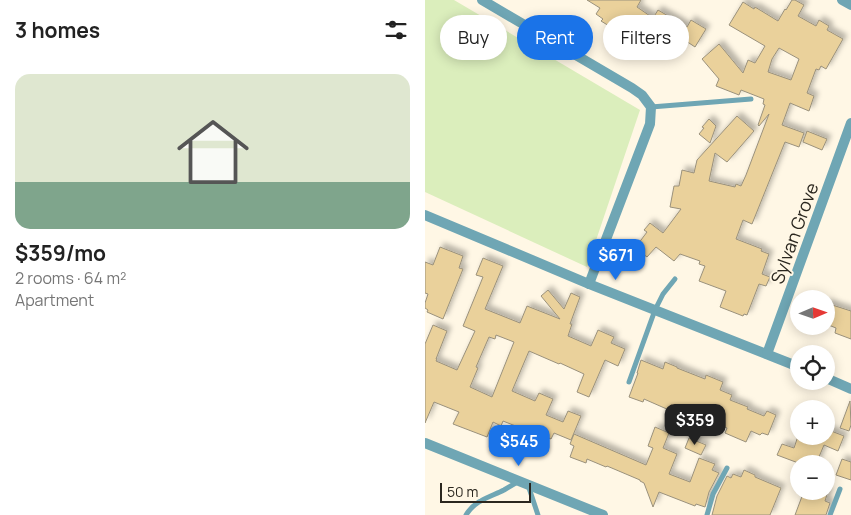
<!DOCTYPE html>
<html lang="en">
<head>
<meta charset="utf-8">
<style>
	:root { --surface:#fff; --page:#f6f6f6; --text:#222; --muted:#767676; --accent:#1a73e8 }
	body { margin:0; font-family:Manrope,sans-serif; background:var(--page); color:var(--text); height:100vh; display:flex; flex-direction:column; font-size:19px; white-space:nowrap }
	* { box-sizing:border-box; margin:0 }
	p { font-size:16px; color:var(--muted) }
	.icon { flex:none; width:28px; height:28px; fill:none; stroke:currentColor; stroke-width:2; stroke-linecap:round; stroke-linejoin:round }
	.map { position:relative; flex:1; overflow:hidden }
	.drawer { display:flex; flex-direction:column; background:var(--surface); width:425px }
	.drawer>* { flex:none }
	.banner { position:absolute; left:15px; top:15px; width:335px; height:45px; display:flex; gap:10px }
	.needle { width:32px; rotate:88deg }
	.controls { position:absolute; left:365px; top:290px; display:grid; gap:10px }
	.controls a { display:grid; place-items:center; width:45px; height:45px; border-radius:50%; background:var(--surface); box-shadow:0 2px 12px #0003; font-size:25px }
	.scale { position:absolute; left:15px; bottom:12px; width:91px; box-sizing:border-box; padding-left:5px; border:2px solid #2b271f; border-top:0; font-size:14px; line-height:18px; white-space:nowrap; color:#2b271f; -webkit-text-stroke:4px #fff7e5; paint-order:stroke }
	.price { position:absolute; translate:-50% -42px; padding:0 11px; border-radius:10px; background:var(--accent); color:#fff; font-size:16px; line-height:32px; filter:drop-shadow(0 1px 2px #0008) }
	.price::after { content:''; position:absolute; left:50%; top:30px; width:15px; height:11px; margin-left:-8px; background:inherit; clip-path:polygon(0 0,100% 0,50% 100%) }
	.price.active { background:#222; color:#fff }
	ul { padding:0; list-style:none }
	li { display:grid; align-content:center; gap:10px; height:265px; padding:0 15px }
	li span { display:grid; place-items:center; height:155px; border-radius:15px; color:#555 }
	li>.icon { margin-inline-start:auto }
	span .icon { width:90px; height:90px; fill:#fffc; stroke-width:1 }
	li b { font-size:21px }
	h2 { display:flex; justify-content:space-between; align-items:center; height:60px; padding:0 15px; font-size:21px }
	.pill { padding:0 18px; border-radius:22px; background:var(--surface); box-shadow:0 2px 12px #0003; font-size:18px; line-height:45px }
	.pill.active { background:var(--accent); color:#fff }
	main { display:flex; flex:1; min-height:0 }
	.map>svg:first-child { display:block }
</style>
</head>
<body>
<main>
<section class="drawer">
<h2>3 homes<svg class="icon" aria-label="filters" viewBox="0 0 24 24"><path d="M4 7h16M4 17h16"/><circle cx="9" cy="7" r="2"/><circle cx="15" cy="17" r="2"/></svg></h2>
<ul>
<li><span style="background:linear-gradient(#dfe7d0 70%,#7fa58c 0)"><svg class="icon" aria-label="home" viewBox="0 0 24 24"><path d="M3 11l9-7 9 7M6 9v11h12V9"/></svg></span><div><b>$359/mo</b><p>2 rooms · 64 m²</p><p>Apartment</p></div></li>
</ul>
</section>
<div class="map">
<svg width="426" height="515" viewBox="0 0 426 515">
	<defs>
		<filter id="shadow"><feDropShadow dx="4" dy="-4" stdDeviation="2.5" flood-color="#0004"/></filter>
	</defs>
	<rect width="100%" height="100%" fill="#fff7e5"/>
	<polygon fill="#dbeebc" points="0,0 29,0 215,110 162,267 0,192"/>
	<g fill="#ead19b" stroke="#9a917c" fill-rule="evenodd" filter="url(#shadow)">
		<polygon points="162,0 216,0 212,7 228,18 233,10 262,27 266,20 281,29 270,47 261,41 258,46 256,45 250,55 226,41 228,38 212,28 210,32 194,22 189,29 176,21 178,19 171,14 175,8"/>
		<path d="M 367,0 L 370,0 L 379,5 L 373,16 L 391,26 L 394,20 L 404,26 L 402,30 L 418,39 L 401,69 L 396,66 L 394,70 L 391,69 L 382,93 L 389,96 L 384,111 L 365,103 L 357,125 L 379,133 L 374,147 L 360,142 L 327,224 L 318,220 L 311,239 L 337,249 L 336,251 L 344,254 L 337,274 L 345,277 L 341,286 L 334,284 L 322,315 L 319,314 L 318,316 L 295,307 L 301,291 L 274,281 L 280,266 L 274,264 L 275,261 L 255,254 L 249,261 L 231,247 L 222,257 L 210,248 L 222,232 L 219,230 L 225,223 L 238,233 L 256,209 L 245,207 L 249,186 L 254,186 L 257,170 L 269,173 L 272,160 L 312,116 L 329,131 L 302,162 L 290,153 L 284,181 L 310,187 L 311,184 L 316,186 L 321,175 L 344,114 L 334,126 L 333,125 L 340,105 L 338,104 L 339,99 L 316,90 L 314,95 L 291,86 L 294,79 L 277,59 L 294,44 L 318,73 L 323,60 L 330,63 L 340,46 L 304,25 L 318,2 L 329,9 L 330,7 L 353,21 L 360,9 L 361,10 ZM 354,48 L 374,59 L 366,80 L 343,72 L 347,59 Z"/>
		<polygon points="284,119 291,126 285,143 274,134 279,128 277,127"/>
		<polygon points="382,131 402,139 397,150 378,142"/>
		<polygon points="15,247 38,256 34,268 38,269 18,319 2,312 3,310 0,308 0,303 3,294 0,293 0,262 8,265"/>
		<path d="M 58,258 L 78,266 L 60,309 L 95,323 L 102,306 L 135,319 L 116,296 L 123,290 L 139,309 L 146,293 L 155,297 L 145,324 L 147,324 L 143,336 L 166,346 L 173,330 L 189,337 L 186,343 L 200,349 L 193,366 L 180,360 L 164,397 L 152,392 L 159,374 L 135,363 L 134,364 L 104,351 L 87,391 L 110,401 L 114,393 L 128,399 L 121,415 L 138,422 L 143,411 L 156,416 L 146,440 L 129,433 L 126,439 L 114,434 L 113,437 L 103,433 L 103,431 L 78,421 L 76,426 L 68,422 L 62,437 L 28,424 L 34,412 L 9,402 L 0,423 L 0,344 L 8,325 L 22,331 L 11,359 L 12,359 L 11,361 L 32,370 L 50,331 L 38,326 L 58,277 L 51,275 ZM 71,335 L 89,342 L 67,397 L 45,387 L 53,368 L 51,367 L 64,337 L 70,339 Z"/>
		<polygon points="401,303 426,311 426,339 410,333 411,328 401,324"/>
		<polygon points="216,360 238,369 240,362 252,367 252,368 280,379 281,375 298,382 295,390 307,395 305,400 323,407 322,409 339,416 342,411 351,415 343,435 337,433 335,435 326,431 321,442 300,433 302,428 267,414 268,413 246,405 244,410 219,399 218,402 204,397 213,373 212,373"/>
		<polygon points="425,401 426,425 424,431 415,428"/>
		<polygon points="230,427 244,433 238,448 252,454 244,474 265,482 274,458 290,464 287,470 294,473 284,492 280,507 271,504 270,506 234,492 228,507 219,483 215,481 215,480 182,466 181,467 162,459 161,463 145,457 149,446 145,444 149,434 221,465 228,448 223,446"/>
		<polygon points="401,429 419,436 413,451 399,445 391,464 376,464 352,455 357,444 369,448 373,436 401,436"/>
		<polygon points="264,438 281,445 276,455 260,448"/>
		<polygon points="417,459 426,462 426,480 411,475"/>
		<polygon points="319,470 330,475 330,477 356,488 345,515 287,515 292,496 302,476 306,478 308,474 316,477"/>
		<polygon points="379,491 403,491 400,501 405,503 401,515 370,515"/>
	</g>
	<g fill="none" stroke-linecap="round" stroke-linejoin="round">
		<g stroke="#6fa6b4" stroke-width="5">
			<polyline points="226,107 326,99"/>
			<polyline points="204,382 230,310 238,294 250,279"/>
			<polyline points="103,485 113,515"/>
			<path d="M 41,515 C 50,500 65,497 79,490 C 84,487 89,484 94,481"/>
			<polyline points="282,515 288,494 302,468"/>
			<polyline points="405,515 415,489"/>
		</g>
		<g stroke="#6fa6b4" stroke-width="10">
			<polyline points="57,0 207,88 217,95 226,107 225,124 164,284"/>
			<polyline points="417,0 426,5"/>
			<polyline points="0,215 164,284 374,367"/>
			<polyline points="342,354 426,123"/>
			<polyline points="401,378 426,389"/>
			<polyline points="0,443 178,515"/>
		</g>
	</g>
	<g text-anchor="middle" dominant-baseline="central" stroke-width="4" stroke-linejoin="round" paint-order="stroke">
		<g font-size="18" fill="#2b271f" stroke="#fff7e5">
			<text transform="translate(369 233) rotate(-70)">Sylvan Grove</text>
		</g>
	</g>
</svg>
<div class="controls">
<a><svg class="needle" viewBox="-14 -14 28 28"><path d="M0-13l5 13h-10z" fill="#e53935"/><path d="M0 13l5-13h-10z" fill="#767676"/></svg></a>
<a><svg class="icon" aria-label="locate" viewBox="0 0 24 24"><circle cx="12" cy="12" r="6"/><path d="M12 2v4M12 18v4M2 12h4M18 12h4"/></svg></a>
<a>+</a>
<a>−</a>
</div>
<div class="scale">50 m</div>
<b class="price" style="left:191px;top:281px">$671</b>
<b class="price active" style="left:270px;top:446px">$359</b>
<b class="price" style="left:94px;top:467px">$545</b>
<div class="banner">
<a class="pill">Buy</a>
<a class="pill active">Rent</a>
<a class="pill">Filters</a>
</div>
</div>
</main>
</body>
</html>
